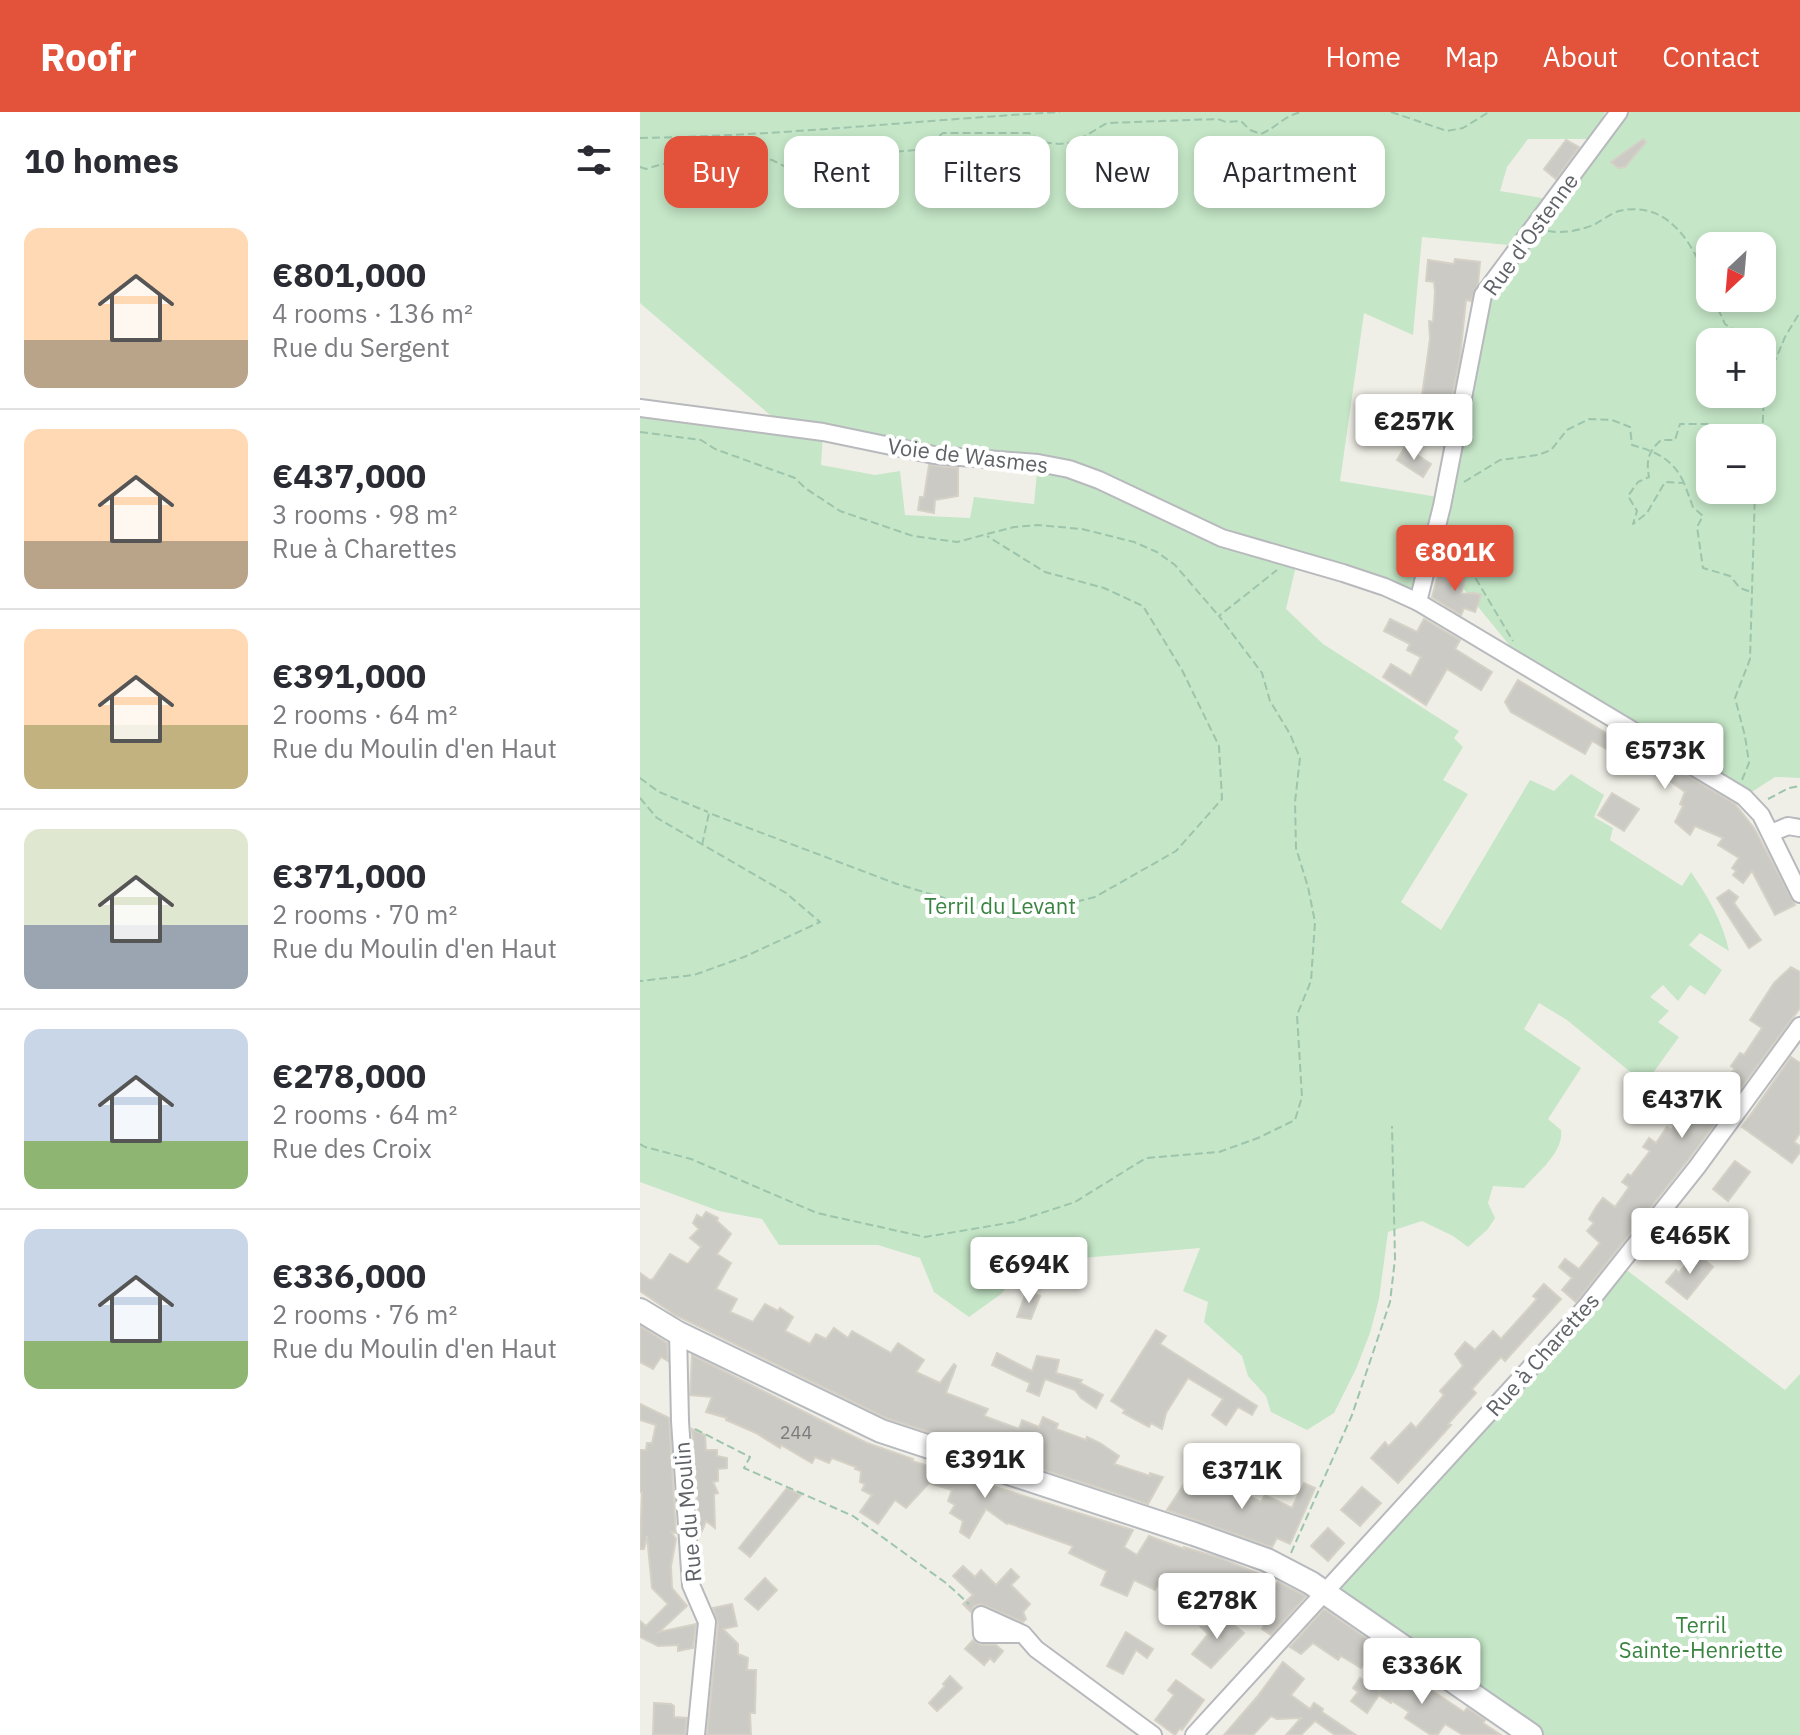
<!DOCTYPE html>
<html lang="en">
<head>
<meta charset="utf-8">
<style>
	:root { --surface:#fff; --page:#f7f7f7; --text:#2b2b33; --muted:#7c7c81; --line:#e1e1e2; --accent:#e3523a }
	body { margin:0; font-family:"IBM Plex Sans",sans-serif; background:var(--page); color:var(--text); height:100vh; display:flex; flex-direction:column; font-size:30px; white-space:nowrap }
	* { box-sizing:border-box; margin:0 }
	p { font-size:26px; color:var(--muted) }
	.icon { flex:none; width:44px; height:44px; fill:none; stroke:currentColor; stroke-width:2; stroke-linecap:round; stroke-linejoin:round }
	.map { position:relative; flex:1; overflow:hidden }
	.sheet { display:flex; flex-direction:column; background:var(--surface); width:640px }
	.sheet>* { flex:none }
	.top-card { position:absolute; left:24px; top:24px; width:760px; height:72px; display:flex; gap:16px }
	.needle { width:52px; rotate:206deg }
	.tools { position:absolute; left:1056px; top:120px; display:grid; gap:16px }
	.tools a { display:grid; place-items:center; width:80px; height:80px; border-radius:16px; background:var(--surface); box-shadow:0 4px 12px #0003; font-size:40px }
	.price { position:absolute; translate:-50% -68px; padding:0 18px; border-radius:8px; background:#fff; color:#222; font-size:26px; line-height:52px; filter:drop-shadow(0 2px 4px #0008) }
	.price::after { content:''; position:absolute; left:50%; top:48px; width:24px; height:18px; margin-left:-12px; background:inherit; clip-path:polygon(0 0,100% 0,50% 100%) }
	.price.selected { background:var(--accent); color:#fff }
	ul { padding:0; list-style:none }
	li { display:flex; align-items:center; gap:24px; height:200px; padding:0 24px }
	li+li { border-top:2px solid var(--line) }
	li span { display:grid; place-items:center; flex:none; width:224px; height:160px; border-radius:16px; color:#555 }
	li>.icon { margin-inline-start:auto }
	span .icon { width:96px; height:96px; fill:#fffc; stroke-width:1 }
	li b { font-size:34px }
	h2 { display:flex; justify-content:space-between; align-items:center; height:96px; padding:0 24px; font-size:34px }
	.pill { padding:0 28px; border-radius:16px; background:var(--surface); box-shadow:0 4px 12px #0003; font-size:28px; line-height:72px }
	.pill.selected { background:var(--accent); color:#fff }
	header { display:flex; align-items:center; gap:48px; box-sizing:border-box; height:112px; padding:0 40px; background:var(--accent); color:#fff }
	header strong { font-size:38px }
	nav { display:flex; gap:44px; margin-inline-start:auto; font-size:28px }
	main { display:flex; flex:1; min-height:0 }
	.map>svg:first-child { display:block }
</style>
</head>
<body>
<header>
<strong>Roofr</strong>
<nav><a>Home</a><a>Map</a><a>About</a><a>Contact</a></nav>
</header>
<main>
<section class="sheet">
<h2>10 homes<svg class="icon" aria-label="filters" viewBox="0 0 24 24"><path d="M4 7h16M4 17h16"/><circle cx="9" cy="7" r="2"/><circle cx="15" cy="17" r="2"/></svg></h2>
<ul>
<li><span style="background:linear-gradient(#ffd9b3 70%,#b9a48a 0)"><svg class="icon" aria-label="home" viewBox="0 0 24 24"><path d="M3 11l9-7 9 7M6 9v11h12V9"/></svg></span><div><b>€801,000</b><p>4 rooms · 136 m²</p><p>Rue du Sergent</p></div></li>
<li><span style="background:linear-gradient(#ffd9b3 70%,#b9a48a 0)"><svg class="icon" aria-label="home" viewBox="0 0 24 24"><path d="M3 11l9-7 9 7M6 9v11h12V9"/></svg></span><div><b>€437,000</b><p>3 rooms · 98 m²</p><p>Rue à Charettes</p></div></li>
<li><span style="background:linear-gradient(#ffd9b3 60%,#c2b280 0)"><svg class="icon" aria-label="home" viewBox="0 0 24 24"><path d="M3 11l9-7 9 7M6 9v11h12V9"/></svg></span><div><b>€391,000</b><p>2 rooms · 64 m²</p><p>Rue du Moulin d'en Haut</p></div></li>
<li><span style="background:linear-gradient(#dfe7d0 60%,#9aa5b1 0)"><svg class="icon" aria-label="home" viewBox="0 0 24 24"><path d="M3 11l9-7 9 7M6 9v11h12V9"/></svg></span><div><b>€371,000</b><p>2 rooms · 70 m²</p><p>Rue du Moulin d'en Haut</p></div></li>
<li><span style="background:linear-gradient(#c9d6e8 70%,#8fb573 0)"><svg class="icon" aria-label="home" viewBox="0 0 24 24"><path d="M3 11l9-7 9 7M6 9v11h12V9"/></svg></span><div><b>€278,000</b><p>2 rooms · 64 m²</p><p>Rue des Croix</p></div></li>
<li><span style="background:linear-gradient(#c9d6e8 70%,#8fb573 0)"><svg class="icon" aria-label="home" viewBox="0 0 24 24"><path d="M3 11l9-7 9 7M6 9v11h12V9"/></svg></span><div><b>€336,000</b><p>2 rooms · 76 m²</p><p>Rue du Moulin d'en Haut</p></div></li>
</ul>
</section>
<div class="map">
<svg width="1160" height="1623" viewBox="0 0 1160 1623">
	<rect width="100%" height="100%" fill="#f0efe7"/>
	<g fill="#c5e6c7" fill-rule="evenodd">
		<path d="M 0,0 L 965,0 L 953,27 L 888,27 L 867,55 L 860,79 L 914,88 L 976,0 L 1160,0 L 1160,666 L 1135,665 L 1104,685 L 892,561 L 822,475 L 820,452 L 797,435 L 778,490 L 657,449 L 646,497 L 683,532 L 819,619 L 814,626 L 823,635 L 803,668 L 828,682 L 761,790 L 801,818 L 890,668 L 914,679 L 931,662 L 964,683 L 954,705 L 973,716 L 970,728 L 1042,774 L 1051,760 C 1068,785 1083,810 1089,839 L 1060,821 L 1049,833 L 1082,858 L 1065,883 L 1050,873 L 1038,889 L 1023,873 L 1010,885 L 1029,899 L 1018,910 L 1039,925 L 1005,972 L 927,908 L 899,891 L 884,917 L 941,956 L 908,1007 L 921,1018 C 924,1040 898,1060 884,1076 L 853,1074 L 848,1091 L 855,1106 L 848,1117 L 828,1135 L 813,1124 L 782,1109 L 748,1120 L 739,1187 L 730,1221 L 716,1257 L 694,1301 L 667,1318 L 631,1300 L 626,1284 L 608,1264 L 602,1244 L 564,1210 L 568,1190 L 543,1179 L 560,1136 L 430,1147 L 420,1176 L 367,1175 L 361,1182 L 329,1205 L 294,1180 L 280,1146 L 238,1133 L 139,1133 L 122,1107 L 79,1099 L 0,1070 L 0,296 L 143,314 L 0,191 ZM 782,125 L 880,134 L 843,183 L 804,386 L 700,369 L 724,201 L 773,223 ZM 1070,134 L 1122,134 L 1122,186 L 1070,186 ZM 1070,230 L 1122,230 L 1122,282 L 1070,282 ZM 183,320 L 398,351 L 394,392 L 334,385 L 330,406 L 265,403 L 260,359 L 235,363 L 181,353 ZM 1070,326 L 1122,326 L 1122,378 L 1070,378 Z"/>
		<polygon points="980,1153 1145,1278 1160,1262 1160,1623 891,1623 686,1481"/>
	</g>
	<g fill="#cccac4" stroke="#d5d1c6" stroke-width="2">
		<polygon points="1003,27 1006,30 985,55 978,56 971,50"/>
		<polygon points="926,28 939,35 916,67 904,57"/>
		<polygon points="815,147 840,150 838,172 831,189 826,188 820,246 807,309 787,305 788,300 780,298 790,227 789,209 793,210 795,180 794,170 786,169 788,148 814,152"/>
		<polygon points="765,335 791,352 783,365 757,348"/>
		<polygon points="289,353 318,356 318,384 295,388 294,401 278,398 280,385 284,385"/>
		<polygon points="817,454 828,457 821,482 834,481 841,483 835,500 824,496 821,503 792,485 798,463 814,468"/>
		<polygon points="750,507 777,520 784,507 820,528 815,537 852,560 841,578 807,557 786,593 743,565 751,552 771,564 781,545 767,538 770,532 744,519"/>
		<polygon points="878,568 971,624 974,620 1095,692 1114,716 1155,793 1135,803 1112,759 1103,771 1093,763 1096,759 1092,756 1099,746 1078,733 1083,726 1055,714 1050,723 1035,710 1043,694 1040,692 1045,680 1030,669 1033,665 981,635 975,642 952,629 945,642 871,600 865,590"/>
		<polygon points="972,681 999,697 984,719 958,703"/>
		<polygon points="1089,778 1098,785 1094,791 1121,828 1109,836 1077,786"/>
		<polygon points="1151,855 1160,860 1160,896 1048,1048 936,1190 922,1178 932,1166 919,1155 925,1147 939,1157 960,1131 947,1119 954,1111 949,1107 956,1095 963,1086 975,1095 989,1075 982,1070 988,1062 991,1064 1010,1039 1003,1035 1009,1026 1016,1031 1027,1015 1031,1018 1035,1013 1037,1015 1048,996 1054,995 1065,979 1070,983 1095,957 1091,954 1100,941 1104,943 1122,916 1110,908 1134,871"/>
		<polygon points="1151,945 1160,951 1160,1021 1154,1030 1160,1034 1160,1040 1152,1051 1102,1015"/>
		<polygon points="1095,1049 1110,1060 1088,1089 1073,1077"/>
		<polygon points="66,1100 78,1106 77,1109 91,1122 77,1142 91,1151 76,1177 97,1187 90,1200 113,1210 125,1192 138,1199 140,1196 153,1205 145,1219 170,1232 176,1222 186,1227 194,1216 208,1226 212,1219 251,1241 258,1231 284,1248 276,1260 300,1271 314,1252 316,1254 306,1281 348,1297 344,1304 379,1317 382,1308 399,1315 403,1305 418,1312 416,1317 446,1328 447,1325 460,1331 479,1344 474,1352 510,1364 510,1361 523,1365 508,1392 398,1356 400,1351 347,1335 346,1339 246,1306 35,1203 0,1179 0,1161 10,1168 13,1167 30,1142 48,1152 61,1135 50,1126 59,1117 53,1111 57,1103 62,1106"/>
		<polygon points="1055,1140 1073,1155 1047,1187 1026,1170 1036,1158 1039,1161"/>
		<polygon points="904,1172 921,1187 865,1249 861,1245 832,1277 836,1281 808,1312 811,1313 793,1333 758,1371 731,1346 745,1330 748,1334 751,1332 771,1311 776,1316 804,1283 800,1279 823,1254 815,1242 825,1230 835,1238 853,1219 861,1227 897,1187 893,1184"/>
		<polygon points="387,1178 400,1184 391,1207 377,1205"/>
		<polygon points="0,1214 27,1231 28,1249 21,1245 13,1257 0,1250"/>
		<polygon points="516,1218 526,1224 520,1232 617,1294 612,1303 598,1295 586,1313 572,1303 583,1287 548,1266 526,1301 522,1317 511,1311 509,1315 483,1301 485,1298 471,1289"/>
		<polygon points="357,1241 392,1259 397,1244 419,1248 416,1261 442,1268 440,1271 463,1283 456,1296 441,1286 435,1278 405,1267 399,1284 387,1279 390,1271 352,1253"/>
		<polygon points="52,1243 198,1317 227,1331 273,1347 272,1349 493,1418 484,1435 497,1443 509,1424 544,1437 544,1435 580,1446 634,1468 629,1480 638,1470 666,1484 631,1523 622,1517 631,1501 609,1491 604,1491 595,1483 561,1470 558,1479 531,1468 528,1475 519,1470 515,1478 494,1468 487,1484 461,1473 467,1459 429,1441 433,1434 368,1411 367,1412 346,1397 329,1426 320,1420 323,1409 310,1401 315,1393 308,1389 312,1378 289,1371 266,1396 255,1388 238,1412 220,1400 232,1383 222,1378 225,1372 220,1370 221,1359 215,1357 216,1355 192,1346 189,1351 175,1345 172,1351 141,1333 140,1336 116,1321 86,1308 87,1306 66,1300 72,1285 50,1283"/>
		<polygon points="0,1292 29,1306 36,1421 31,1420 36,1427 31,1454 32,1476 47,1494 19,1520 56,1512 53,1536 38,1539 38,1533 18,1534 0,1525 0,1509 6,1514 28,1492 12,1476 7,1424 4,1437 0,1437 2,1380 0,1380 0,1338 6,1338 7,1331 12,1331 16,1313 0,1308"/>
		<polygon points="52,1317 65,1323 66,1338 77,1338 77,1344 87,1346 87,1356 78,1357 78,1369 73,1370 78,1381 74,1382 75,1416 66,1409 60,1424"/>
		<polygon points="548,1366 570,1375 573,1371 581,1374 583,1371 621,1390 625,1383 652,1396 664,1371 675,1376 650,1432 637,1426 632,1435 527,1398"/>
		<polygon points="722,1375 741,1391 720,1414 701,1398"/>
		<polygon points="147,1376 161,1383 110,1445 99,1436"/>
		<polygon points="688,1416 704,1431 688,1449 671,1434"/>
		<polygon points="323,1454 335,1465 341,1458 356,1473 371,1457 379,1465 371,1473 390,1492 383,1500 386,1507 383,1510 341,1492 334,1494 331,1500 323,1492 333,1483 313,1464"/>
		<polygon points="125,1466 137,1478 118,1498 105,1487"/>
		<polygon points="92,1492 97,1514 83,1517 98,1532 98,1542 108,1546 107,1558 116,1558 115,1601 110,1601 111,1623 67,1623 78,1511 73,1496"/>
		<polygon points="684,1497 740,1536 721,1556 701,1544 698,1548 673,1531 661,1542 650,1535"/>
		<polygon points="580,1502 604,1521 571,1556 552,1542 568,1522 561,1515 571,1515"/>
		<polygon points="486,1520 513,1537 507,1546 496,1538 483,1562 467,1554"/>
		<polygon points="333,1528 341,1533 356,1533 363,1539 354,1550 350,1546 344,1553 325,1537"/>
		<polygon points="643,1550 664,1567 651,1583 670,1597 674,1591 683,1597 682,1600 716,1623 695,1623 675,1609 661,1623 646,1623 661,1606 637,1607 631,1604 613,1623 584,1623 617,1585"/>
		<polygon points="757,1555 824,1600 827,1596 845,1608 843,1611 861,1623 823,1623 805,1612 798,1622 791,1623 765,1606 769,1600 752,1589 751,1591 739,1583 727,1601 711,1589 718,1580 713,1576 720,1566 740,1580"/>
		<polygon points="310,1564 322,1576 297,1599 289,1591 305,1574 303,1572"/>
		<polygon points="536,1568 564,1588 542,1618 540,1616 535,1623 515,1608 534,1583 528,1578"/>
		<polygon points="14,1591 31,1592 34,1594 34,1605 47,1606 45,1623 13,1623"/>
	</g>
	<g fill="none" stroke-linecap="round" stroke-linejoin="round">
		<g stroke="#b7b9bd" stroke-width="20">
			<g id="street">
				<polyline points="0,296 183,320 294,343 398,351 429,357 459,368 582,426 703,461 745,475 778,490 1104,685 1121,703 1160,782"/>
				<polyline points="778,490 802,394 843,183 979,0"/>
				<polyline points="1131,721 1148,714 1160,716"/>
				<polyline points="38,1221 40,1309 51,1473 67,1510 56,1623"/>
				<polyline points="383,1522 342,1522 341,1503 383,1522 396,1537 513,1623"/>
				<polyline points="554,1623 945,1196 1057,1055 1160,914"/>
			</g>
		</g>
		<g stroke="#b6b9be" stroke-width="26">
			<polyline id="secondary" points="0,1198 38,1221 241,1319 554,1422 627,1448 671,1471 891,1623"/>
		</g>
		<g stroke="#9dc5ab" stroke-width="2" stroke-dasharray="8 4" stroke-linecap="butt">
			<polyline points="751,0 807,19 823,16 849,0"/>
			<path d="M 0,26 C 140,24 280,8 420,0"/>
			<path d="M 0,55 L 6,57 L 22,52 L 69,50 L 103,51 L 116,46 L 132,48 L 146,55 L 162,49 L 172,41 L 214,39 L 232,42 L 275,38 L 285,35 L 303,21 L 389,21 L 402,30 L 419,32 L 435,30 L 467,11 L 578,7 L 586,10 L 601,9 L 610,18 L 621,22 C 637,15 644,4 661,0"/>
			<path d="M 908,119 C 922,122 944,118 957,111 C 964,107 972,101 979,99 C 1031,87 1056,137 1070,177"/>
			<polyline points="1073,186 1085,212 1104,225 1105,230"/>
			<polyline points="0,320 61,328 75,337 155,366 165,376 200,399 273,424 317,430 374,415 398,413 442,417 494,430 517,440 535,453 578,503"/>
			<path d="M 1088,326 L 1069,312 L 1040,312 L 1035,328 L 1021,328 C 1008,340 1006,348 1009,365 L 998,370 L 988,384 L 997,399 L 993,412 L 1007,401 L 1025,370 L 1044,371 L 1053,395 L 1063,404 L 1057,415 L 1063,456 L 1090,464 L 1100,476 L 1111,480"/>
			<polyline points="1122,335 1124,275 1145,225 1160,200"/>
			<path d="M 824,370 L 860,348 L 898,343 L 911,338 L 927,318 L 949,307 L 972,308 L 990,315 L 992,333 C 1017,340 1033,347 1044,371"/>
			<polyline points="811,425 873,529"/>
			<polyline points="0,666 19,680 68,700"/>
			<polyline points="1102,668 1109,651 1105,624 1095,586 1110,547 1115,378"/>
			<polyline points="0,686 17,706 146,781 180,810 104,845 54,863 0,869"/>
			<polyline points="1128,687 1149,676 1160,674"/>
			<polyline points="62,733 69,701 257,772 372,806 455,785 536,739 582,687 579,634 542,558 503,494 464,476 405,460 347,424"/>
			<polyline points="0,1032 5,1035 51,1047 177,1101 285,1125 374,1110 435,1090 506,1046 579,1040 618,1026 655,1008 662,985 657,903 671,869 675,810 668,775 656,736 655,690 660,646 650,622 630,589 622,561 579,504 637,458"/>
			<polyline points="55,1317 110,1345 104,1356 213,1404 306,1471 329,1492"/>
			<polyline points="651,1441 712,1303 750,1190 755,1147 752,1014"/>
		</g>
		<use href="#street" stroke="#fff" stroke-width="16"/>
		<use href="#secondary" stroke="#fff" stroke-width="22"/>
	</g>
	<g text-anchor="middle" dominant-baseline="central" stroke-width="8" stroke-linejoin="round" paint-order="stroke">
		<g font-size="18" fill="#7a7c7e">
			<text x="156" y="1320">244</text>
		</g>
		<g font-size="22" fill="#5f6267" stroke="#fff">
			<text transform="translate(890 122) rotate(-54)">Rue d'Ostenne</text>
			<text transform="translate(328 343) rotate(7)">Voie de Wasmes</text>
			<text transform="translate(902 1242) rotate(-48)">Rue à Charettes</text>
			<text transform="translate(47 1400) rotate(-95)">Rue du Moulin</text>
		</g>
		<g font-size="22" fill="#398440" stroke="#fff">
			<text x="360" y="793">Terril du Levant</text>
			<text x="1061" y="1512">Terril<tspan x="1061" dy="25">Sainte-Henriette</tspan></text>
		</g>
	</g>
</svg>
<div class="tools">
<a><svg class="needle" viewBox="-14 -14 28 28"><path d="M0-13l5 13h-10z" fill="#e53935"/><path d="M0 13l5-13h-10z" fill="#7c7c81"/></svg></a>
<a>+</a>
<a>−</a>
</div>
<b class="price" style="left:774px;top:350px">€257K</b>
<b class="price selected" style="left:815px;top:481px">€801K</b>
<b class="price" style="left:1025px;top:679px">€573K</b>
<b class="price" style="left:1042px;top:1028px">€437K</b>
<b class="price" style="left:1050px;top:1164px">€465K</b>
<b class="price" style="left:389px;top:1193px">€694K</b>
<b class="price" style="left:345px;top:1388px">€391K</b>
<b class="price" style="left:602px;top:1399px">€371K</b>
<b class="price" style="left:577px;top:1529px">€278K</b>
<b class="price" style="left:782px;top:1594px">€336K</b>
<div class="top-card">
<a class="pill selected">Buy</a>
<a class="pill">Rent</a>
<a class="pill">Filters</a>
<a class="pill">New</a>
<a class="pill">Apartment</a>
</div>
</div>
</main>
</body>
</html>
